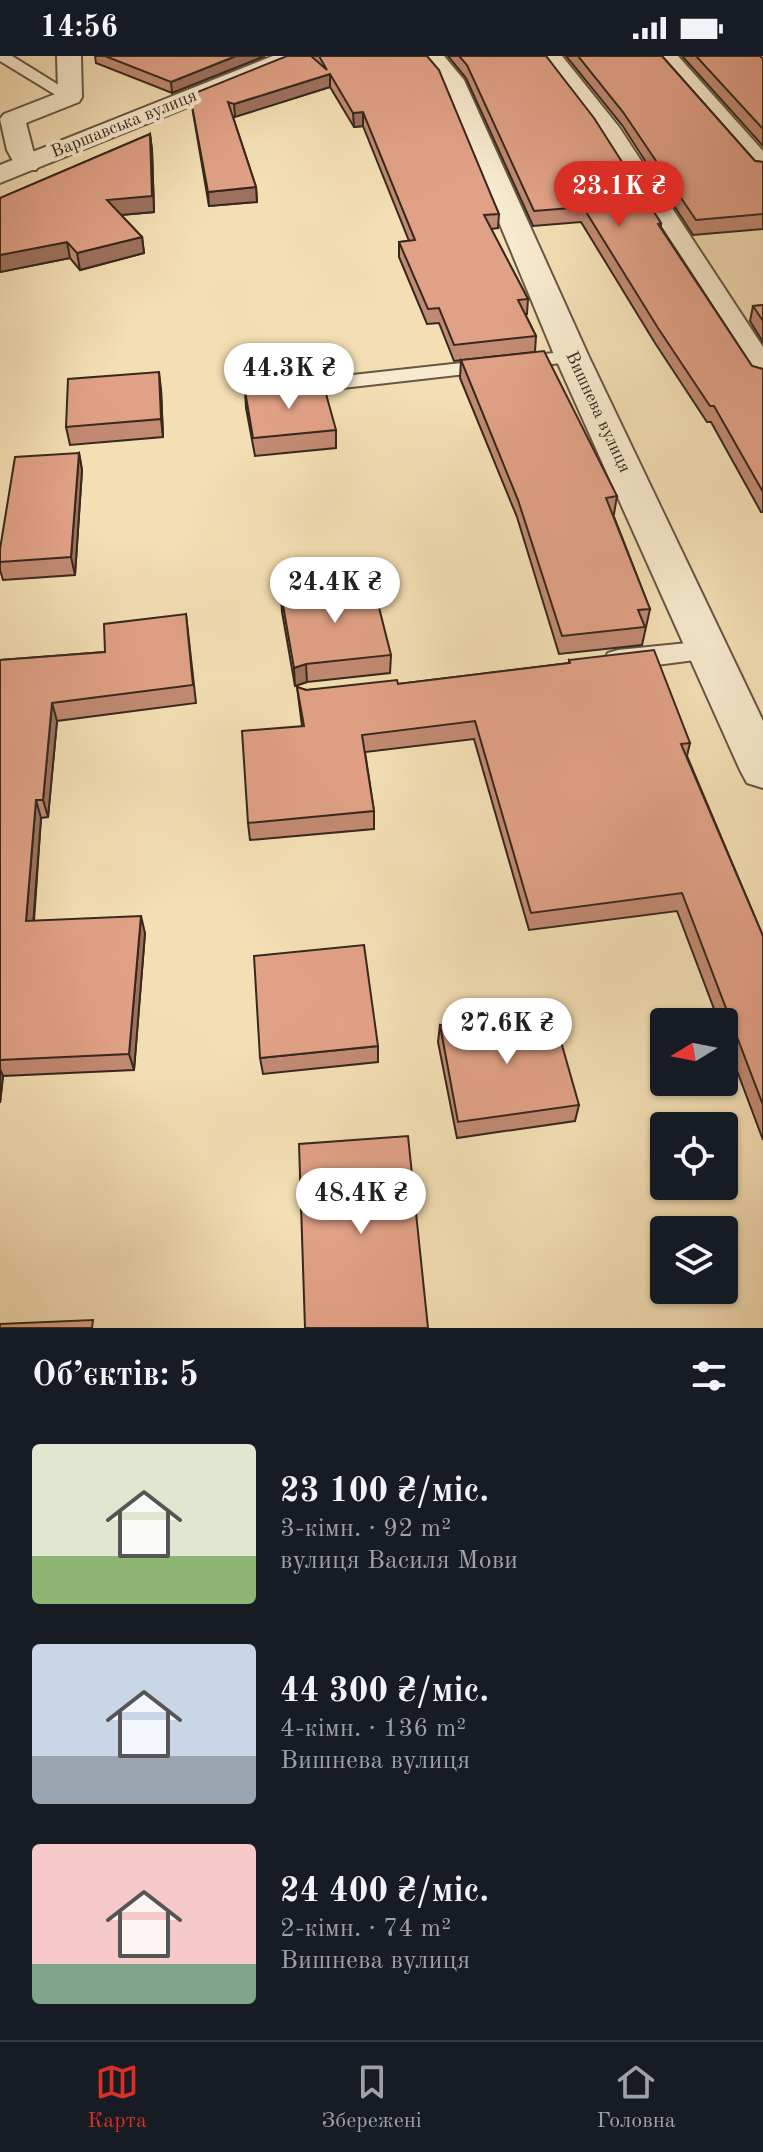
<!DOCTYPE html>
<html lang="uk">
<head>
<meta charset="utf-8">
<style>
	:root { --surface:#171b24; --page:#20242c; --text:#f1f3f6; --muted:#9ea1a6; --line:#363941; --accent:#d93025 }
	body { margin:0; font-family:"Old Standard TT",serif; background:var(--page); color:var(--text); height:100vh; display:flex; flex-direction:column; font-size:30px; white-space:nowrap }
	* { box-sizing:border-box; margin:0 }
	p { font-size:26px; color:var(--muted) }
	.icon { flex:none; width:44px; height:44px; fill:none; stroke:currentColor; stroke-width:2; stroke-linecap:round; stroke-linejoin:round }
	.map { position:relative; height:1272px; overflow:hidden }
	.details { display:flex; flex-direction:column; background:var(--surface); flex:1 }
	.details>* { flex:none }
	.needle { width:52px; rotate:260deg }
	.controls { position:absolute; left:650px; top:952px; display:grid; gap:16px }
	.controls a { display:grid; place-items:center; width:88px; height:88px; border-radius:8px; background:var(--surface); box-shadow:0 2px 6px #0004; font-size:40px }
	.price { position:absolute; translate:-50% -68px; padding:0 18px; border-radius:28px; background:#fff; color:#222; font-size:26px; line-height:52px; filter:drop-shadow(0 2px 4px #0008) }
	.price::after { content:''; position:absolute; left:50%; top:48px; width:24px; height:18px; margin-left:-12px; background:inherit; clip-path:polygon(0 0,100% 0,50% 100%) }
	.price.selected { background:var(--accent); color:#fff }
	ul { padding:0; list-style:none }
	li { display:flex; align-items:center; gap:24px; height:200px; padding:0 32px }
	li span { display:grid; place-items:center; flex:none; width:224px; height:160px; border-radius:8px; color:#555 }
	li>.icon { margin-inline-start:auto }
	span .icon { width:96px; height:96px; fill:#fffc; stroke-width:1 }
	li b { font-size:34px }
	h2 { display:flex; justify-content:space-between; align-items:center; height:96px; padding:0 32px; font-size:34px }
	.status { display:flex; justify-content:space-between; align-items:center; height:56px; padding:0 40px; background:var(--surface); direction:ltr }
	.status svg { height:22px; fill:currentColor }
	.tab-bar { display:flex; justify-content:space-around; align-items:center; height:112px; border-top:2px solid var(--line); background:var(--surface); font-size:22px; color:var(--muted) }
	.tab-bar a { display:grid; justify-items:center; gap:4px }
	.tab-bar .selected { color:var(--accent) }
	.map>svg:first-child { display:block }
</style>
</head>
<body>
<div class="status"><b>14:56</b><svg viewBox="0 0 49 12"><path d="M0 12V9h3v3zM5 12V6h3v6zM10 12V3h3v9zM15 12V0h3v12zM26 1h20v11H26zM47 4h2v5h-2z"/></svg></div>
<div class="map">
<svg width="763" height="1272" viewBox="0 0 763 1272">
	<rect width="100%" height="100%" fill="#f4dfb4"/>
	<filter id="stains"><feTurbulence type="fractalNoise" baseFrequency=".0025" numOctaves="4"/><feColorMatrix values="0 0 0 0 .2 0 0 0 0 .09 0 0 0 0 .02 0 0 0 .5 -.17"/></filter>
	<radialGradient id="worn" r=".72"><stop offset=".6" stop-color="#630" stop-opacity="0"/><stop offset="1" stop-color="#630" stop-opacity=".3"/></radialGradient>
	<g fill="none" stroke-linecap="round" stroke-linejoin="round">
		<g stroke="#665644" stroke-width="4">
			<g id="service">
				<polygon points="0,0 12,0 78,41 70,46 64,44 0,5"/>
				<polygon points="572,295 579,297 583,301 579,305 325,334 314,328 325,322"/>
				<polygon points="708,585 718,587 722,594 718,601 618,614 608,611 604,604 608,597 618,594"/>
			</g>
		</g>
		<g stroke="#665644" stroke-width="4">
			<g id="minor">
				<polygon points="57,0 81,0 82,41 79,46 26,67 33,94 40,108 36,114 18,114 7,94 0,63 4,58 58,37"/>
				<polygon points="419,0 444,0 464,24 589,301 763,665 763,732 747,727 740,714 555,301 441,26"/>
				<polygon points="538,0 562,0 619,71 763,291 763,327 751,324 746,317 595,74"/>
				<polygon points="653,0 678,0 763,95 763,119 754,117"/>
			</g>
		</g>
		<g stroke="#665644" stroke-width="4">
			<polygon id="tertiary" points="273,0 305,0 301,5 0,127 0,109"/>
		</g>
		<use href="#service" fill="#f8eace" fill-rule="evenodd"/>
		<use href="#minor" fill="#f8eace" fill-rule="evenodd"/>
		<use href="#tertiary" fill="#f8eace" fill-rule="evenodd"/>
	</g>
	<g fill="#c28a73" stroke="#36281e" stroke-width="2">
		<polygon points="95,0 265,0 172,37 96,7"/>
		<polygon points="311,0 427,0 499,158 498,172 491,173 528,243 527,258 525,258 536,280 535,296 454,305 439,267 427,268 399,201 399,186 409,185 363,70 354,71 330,31 233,61 256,131 257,146 209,150 190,39"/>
		<polygon points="448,0 546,0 661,167 661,171 752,310 763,313 763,456 761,456 711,366 707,366 655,287 581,166 533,170 466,22"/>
		<polygon points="566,0 662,0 755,105 763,106 763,173 693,179 622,69"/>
		<polygon points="682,0 760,0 763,3 763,90"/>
		<polygon points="150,78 152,94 154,156 121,159 142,181 144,197 80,214 70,202 0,216 0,142"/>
		<polygon points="763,249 763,286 750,265 753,250"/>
		<polygon points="461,304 617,440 614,458 613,458 650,553 642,589 559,598 517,461 460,322"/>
		<polygon points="161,333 163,381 70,389 66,371"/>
		<polygon points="245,335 336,374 336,392 255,400 246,352"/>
		<polygon points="79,397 82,414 75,519 3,524 0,514 0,493"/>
		<polygon points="281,538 391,599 390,617 307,626 295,630 282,556"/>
		<polygon points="186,558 196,647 57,665 48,761 41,762 34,865 145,877 134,1014 3,1020 0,1047 0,604 105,596"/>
		<polygon points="569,604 690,687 687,700 763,880 763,1084 724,980 724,966 719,966 677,855 529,874 474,683 365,696 374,755 374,773 250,784 248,767 302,670 297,631 306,634 398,628 569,607"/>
		<polygon points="440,969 579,1049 575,1065 457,1082 438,986"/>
		<polygon points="378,990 378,1006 263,1018 260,1002"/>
	</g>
	<g fill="#9e715e" stroke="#36281e" stroke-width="2">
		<polygon points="236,0 265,0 172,37 171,26"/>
		<polygon points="330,18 330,31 235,61 234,48"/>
		<polygon points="363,56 363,70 354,71 353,57"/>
		<polygon points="150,78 152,94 154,156 109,160 107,144"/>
		<polygon points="256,131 257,146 209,150 208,136"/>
		<polygon points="142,181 144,197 80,214 77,197"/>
		<polygon points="67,186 70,202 0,216 0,199"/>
		<polygon points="159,316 161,333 163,381 161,363"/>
		<polygon points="79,397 82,414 75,519 71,501"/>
		<polygon points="306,608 307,626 295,630 294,612"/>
		<polygon points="52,647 57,665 48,761 43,744"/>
		<polygon points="36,744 41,762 32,882 26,865"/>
		<polygon points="141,860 145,877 134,1014 129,998"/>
		<polygon points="0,1013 3,1020 0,1047"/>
	</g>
	<g fill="#e1a186" stroke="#36281e" stroke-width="2">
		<polygon points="105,0 236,0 171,26"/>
		<polygon points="287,0 311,0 327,14 319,0 427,0 439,14 499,158 484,159 528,243 518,244 536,280 454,289 439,252 428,253 399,186 415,184 363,56 353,57 330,18 234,48 228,46 256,131 208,136 190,39"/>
		<polygon points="459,0 546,0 594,62 661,167 658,168 752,310 763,313 763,436 714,350 710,350 658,272 583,151 534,155 467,9"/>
		<polygon points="578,0 662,0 755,105 763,106 763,158 696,164 623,56"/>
		<polygon points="696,0 760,0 763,3 763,73"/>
		<polygon points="150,78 152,140 107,144 142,181 77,197 67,186 0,199 0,142"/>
		<polygon points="763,249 763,265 753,250"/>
		<polygon points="544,295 617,440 606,442 650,553 638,554 645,571 562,580 518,444 461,304"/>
		<polygon points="159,316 161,363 66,371 68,323"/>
		<polygon points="323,327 336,374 253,382 245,335"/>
		<polygon points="79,397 71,501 0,506 0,493 15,401"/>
		<polygon points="373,528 391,599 306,608 294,612 281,538"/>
		<polygon points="186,558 193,629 52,647 43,744 36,744 26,865 141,860 129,998 0,1004 0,604 105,596 104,568"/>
		<polygon points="654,594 690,687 681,688 763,880 763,1049 682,837 531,857 475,665 362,679 374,755 248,767 242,675 304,670 297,631 306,634 397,624 398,628 570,607 569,604"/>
		<polygon points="364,889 378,990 260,1002 254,900"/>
		<polygon points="552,954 579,1049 458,1066 440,969"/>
		<polygon points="408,1080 428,1272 305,1272 299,1088"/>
		<polygon points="93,1264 92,1272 0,1272 0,1268"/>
	</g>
	<g text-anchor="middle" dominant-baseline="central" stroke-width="8" stroke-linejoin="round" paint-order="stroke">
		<g font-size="18" fill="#36281e" stroke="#f8eace">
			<text transform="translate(124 68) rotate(-22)">Варшавська вулиця</text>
			<text transform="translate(598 356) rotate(65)">Вишнева вулиця</text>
		</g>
	</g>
	<rect width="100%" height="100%" filter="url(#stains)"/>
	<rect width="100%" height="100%" fill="url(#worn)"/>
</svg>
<div class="controls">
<a><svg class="needle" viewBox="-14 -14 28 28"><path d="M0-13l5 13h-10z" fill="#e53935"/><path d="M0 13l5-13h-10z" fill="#9ea1a6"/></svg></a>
<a><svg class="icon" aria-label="locate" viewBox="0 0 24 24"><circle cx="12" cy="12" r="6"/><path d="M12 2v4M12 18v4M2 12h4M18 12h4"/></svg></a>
<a><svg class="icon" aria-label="layers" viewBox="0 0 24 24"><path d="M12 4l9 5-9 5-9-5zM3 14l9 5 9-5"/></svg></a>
</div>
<b class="price selected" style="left:619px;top:173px">23.1K ₴</b>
<b class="price" style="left:289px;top:355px">44.3K ₴</b>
<b class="price" style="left:335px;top:569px">24.4K ₴</b>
<b class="price" style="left:507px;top:1010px">27.6K ₴</b>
<b class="price" style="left:361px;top:1180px">48.4K ₴</b>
</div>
<section class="details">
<h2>Об’єктів: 5<svg class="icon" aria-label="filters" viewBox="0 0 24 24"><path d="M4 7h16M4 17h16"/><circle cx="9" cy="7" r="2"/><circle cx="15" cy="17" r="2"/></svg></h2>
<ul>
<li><span style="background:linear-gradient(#dfe7d0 70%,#8fb573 0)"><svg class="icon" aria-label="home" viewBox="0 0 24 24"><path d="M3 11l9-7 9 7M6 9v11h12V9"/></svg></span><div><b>23 100 ₴/міс.</b><p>3-кімн. · 92 m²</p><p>вулиця Василя Мови</p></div></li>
<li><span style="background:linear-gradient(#c9d6e8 70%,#9aa5b1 0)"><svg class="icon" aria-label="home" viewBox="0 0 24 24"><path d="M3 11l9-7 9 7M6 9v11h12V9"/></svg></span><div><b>44 300 ₴/міс.</b><p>4-кімн. · 136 m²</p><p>Вишнева вулиця</p></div></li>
<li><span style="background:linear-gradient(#f6c9c9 75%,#7fa58c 0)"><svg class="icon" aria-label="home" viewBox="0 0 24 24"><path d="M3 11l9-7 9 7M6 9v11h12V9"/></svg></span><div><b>24 400 ₴/міс.</b><p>2-кімн. · 74 m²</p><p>Вишнева вулиця</p></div></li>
</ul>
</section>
<nav class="tab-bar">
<a class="selected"><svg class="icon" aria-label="map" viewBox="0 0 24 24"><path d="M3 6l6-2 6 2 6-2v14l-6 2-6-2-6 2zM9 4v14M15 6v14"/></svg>Карта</a>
<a><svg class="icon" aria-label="saved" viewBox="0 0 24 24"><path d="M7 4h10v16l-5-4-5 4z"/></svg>Збережені</a>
<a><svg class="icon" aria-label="home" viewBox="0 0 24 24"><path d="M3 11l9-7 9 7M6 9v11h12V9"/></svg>Головна</a>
</nav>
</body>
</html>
